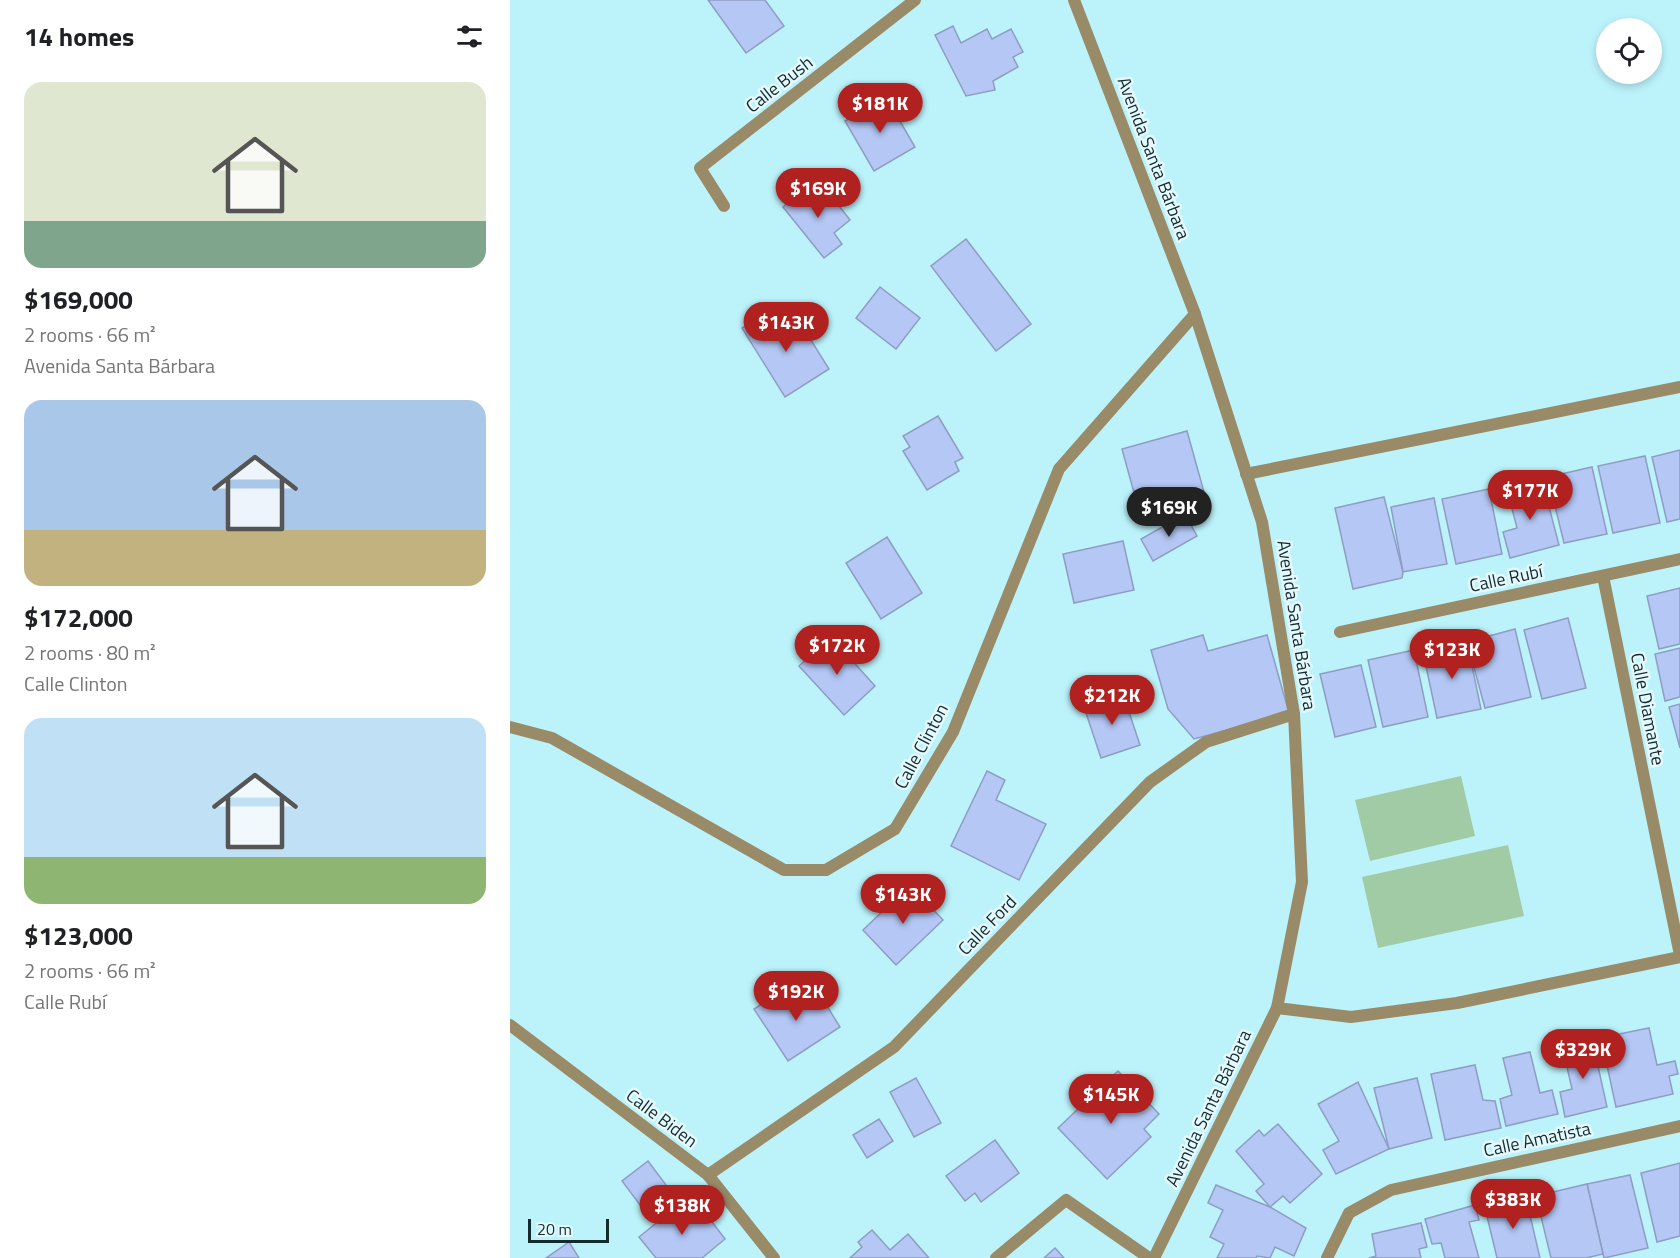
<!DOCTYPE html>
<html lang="en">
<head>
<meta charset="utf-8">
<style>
	:root { --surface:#fff; --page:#f6f6f6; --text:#202124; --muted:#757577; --accent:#b1211f }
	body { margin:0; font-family:"Titillium Web",sans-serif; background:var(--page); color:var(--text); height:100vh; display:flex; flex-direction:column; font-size:22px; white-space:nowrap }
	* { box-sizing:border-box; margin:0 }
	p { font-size:20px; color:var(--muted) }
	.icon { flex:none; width:33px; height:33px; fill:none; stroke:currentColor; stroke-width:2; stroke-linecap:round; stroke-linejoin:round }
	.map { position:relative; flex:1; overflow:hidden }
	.side { display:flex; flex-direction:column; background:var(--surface); width:510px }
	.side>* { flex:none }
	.buttons { position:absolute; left:1086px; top:18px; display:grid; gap:12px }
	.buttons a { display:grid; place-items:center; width:66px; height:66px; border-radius:50%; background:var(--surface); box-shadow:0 3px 9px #0003; font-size:30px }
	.scale { position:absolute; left:18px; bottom:15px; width:81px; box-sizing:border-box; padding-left:6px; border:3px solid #142a2d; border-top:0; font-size:16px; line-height:21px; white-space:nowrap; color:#142a2d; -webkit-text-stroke:4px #e4f9fd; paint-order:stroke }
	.price { position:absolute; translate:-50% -51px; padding:0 14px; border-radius:21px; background:var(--accent); color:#fff; font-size:20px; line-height:39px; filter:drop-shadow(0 2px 3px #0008) }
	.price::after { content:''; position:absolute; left:50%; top:36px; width:18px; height:14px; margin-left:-9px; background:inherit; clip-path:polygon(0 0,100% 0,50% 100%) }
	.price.active { background:#222; color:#fff }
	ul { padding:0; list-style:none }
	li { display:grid; align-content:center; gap:12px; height:318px; padding:0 24px }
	li span { display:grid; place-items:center; height:186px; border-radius:18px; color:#555 }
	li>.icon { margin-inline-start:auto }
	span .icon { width:108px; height:108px; fill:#fffc; stroke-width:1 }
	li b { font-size:26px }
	h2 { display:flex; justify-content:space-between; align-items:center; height:72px; padding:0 24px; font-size:26px }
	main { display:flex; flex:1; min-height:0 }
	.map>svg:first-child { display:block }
</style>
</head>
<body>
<main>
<section class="side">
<h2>14 homes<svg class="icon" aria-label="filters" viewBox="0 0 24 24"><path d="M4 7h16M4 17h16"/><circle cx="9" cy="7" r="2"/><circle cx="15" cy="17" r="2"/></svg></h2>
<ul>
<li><span style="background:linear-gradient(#dfe7d0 75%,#7fa58c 0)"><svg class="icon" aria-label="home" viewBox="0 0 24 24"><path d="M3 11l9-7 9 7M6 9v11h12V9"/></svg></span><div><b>$169,000</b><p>2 rooms · 66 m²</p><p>Avenida Santa Bárbara</p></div></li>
<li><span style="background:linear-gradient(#a9c7e8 70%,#c2b280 0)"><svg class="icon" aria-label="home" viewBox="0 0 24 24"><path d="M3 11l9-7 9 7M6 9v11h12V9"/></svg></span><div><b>$172,000</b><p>2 rooms · 80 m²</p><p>Calle Clinton</p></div></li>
<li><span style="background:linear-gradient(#bfe0f5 75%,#8fb573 0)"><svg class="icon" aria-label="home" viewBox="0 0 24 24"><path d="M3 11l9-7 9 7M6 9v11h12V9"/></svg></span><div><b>$123,000</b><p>2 rooms · 66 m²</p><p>Calle Rubí</p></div></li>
</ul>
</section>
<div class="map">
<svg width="1170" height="1258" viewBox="0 0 1170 1258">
	<rect width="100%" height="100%" fill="#bcf3fb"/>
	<g fill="#a1cba5">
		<polygon points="951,776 965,836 860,861 845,800"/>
		<polygon points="998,845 1014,916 868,948 852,877"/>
	</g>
	<g fill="#b4c7f5" stroke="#8e9dc2" stroke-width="1.5">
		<polygon points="198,0 255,0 274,26 236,53"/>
		<polygon points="443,26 451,43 477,29 482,39 501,29 513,52 503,57 508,67 483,81 485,90 456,96 425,35"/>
		<polygon points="376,97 405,147 364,171 335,121"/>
		<polygon points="312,184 340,220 324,233 332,244 314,258 273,207 293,191 297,196"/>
		<polygon points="456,239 521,324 486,351 421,266"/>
		<polygon points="370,287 410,318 386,349 346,318"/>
		<polygon points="253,315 263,330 286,316 319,369 275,397 232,328"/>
		<polygon points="428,416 453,458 445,462 449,471 417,490 393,451 400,447 393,436"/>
		<polygon points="677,431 694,492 629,511 612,449"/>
		<polygon points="1170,450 1170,519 1157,522 1142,457"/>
		<polygon points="1135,456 1150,523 1103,533 1088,466"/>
		<polygon points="1082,467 1097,534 1054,543 1038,477"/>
		<polygon points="1032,480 1049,545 1000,558 993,532 1007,528 997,489"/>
		<polygon points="979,489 992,554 946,564 932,499"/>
		<polygon points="874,497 893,572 892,578 843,589 825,508"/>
		<polygon points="924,498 937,564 893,572 881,507"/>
		<polygon points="675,514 687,536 643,561 631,539"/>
		<polygon points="377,537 412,593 371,619 336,563"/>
		<polygon points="613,541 624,590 564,603 553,554"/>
		<polygon points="1170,588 1170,644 1149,649 1137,596"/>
		<polygon points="1058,618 1076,688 1032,699 1014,630"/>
		<polygon points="1005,629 1021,697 975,708 957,642"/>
		<polygon points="693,635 698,651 757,635 779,713 684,739 658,709 641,650"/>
		<polygon points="321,637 365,686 334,715 289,666"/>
		<polygon points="957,642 971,709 927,718 913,652"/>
		<polygon points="1170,648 1170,697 1155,701 1145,654"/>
		<polygon points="904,650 918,717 873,727 858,660"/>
		<polygon points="851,665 866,727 825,737 810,674"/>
		<polygon points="613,694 630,745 591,758 574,707"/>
		<polygon points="1170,704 1170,748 1159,707"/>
		<polygon points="477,771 495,780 486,800 536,824 509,880 441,846"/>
		<polygon points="400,885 433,920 386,965 353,930"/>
		<polygon points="280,986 295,1009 312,998 330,1027 278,1061 244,1009"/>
		<polygon points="1139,1028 1147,1065 1165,1061 1168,1074 1159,1076 1163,1094 1106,1107 1096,1061 1109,1058 1104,1035"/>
		<polygon points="1082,1039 1097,1107 1055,1117 1050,1092 1062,1089 1052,1045"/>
		<polygon points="1020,1052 1030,1093 1042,1090 1048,1114 996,1126 990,1099 1002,1095 993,1058"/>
		<polygon points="965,1065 973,1100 985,1101 991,1128 935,1140 921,1074"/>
		<polygon points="608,1071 649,1114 634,1129 641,1137 597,1179 548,1128"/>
		<polygon points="406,1078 431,1123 404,1137 380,1092"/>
		<polygon points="907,1078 922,1138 879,1149 864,1088"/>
		<polygon points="848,1082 879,1149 826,1174 813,1150 829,1141 808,1104"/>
		<polygon points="369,1119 383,1141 357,1158 343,1135"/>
		<polygon points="768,1124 812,1174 780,1203 773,1196 760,1207 746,1191 754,1184 726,1151 749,1130 754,1136"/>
		<polygon points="485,1140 509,1173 471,1202 465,1193 455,1201 436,1176"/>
		<polygon points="138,1161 162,1193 136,1213 112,1181"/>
		<polygon points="1170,1163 1170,1236 1147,1242 1131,1173"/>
		<polygon points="1120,1175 1138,1248 1094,1258 1077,1184"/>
		<polygon points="1077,1184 1093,1254 1076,1258 1041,1258 1026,1196"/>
		<polygon points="706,1185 760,1207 796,1228 784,1256 765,1247 760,1258 747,1256 746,1258 707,1258 714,1244 700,1237 713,1210 698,1203"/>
		<polygon points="1016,1198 1030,1258 987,1258 975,1208"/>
		<polygon points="172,1202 187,1220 196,1214 215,1239 192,1258 146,1258 129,1237"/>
		<polygon points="965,1205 969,1220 959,1222 969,1258 935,1258 931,1243 922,1244 915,1219"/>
		<polygon points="911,1223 917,1247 909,1249 911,1258 859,1258 866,1256 862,1234"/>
		<polygon points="362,1230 380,1250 398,1234 419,1258 340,1258 352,1247 348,1242"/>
		<polygon points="59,1242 69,1258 36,1258"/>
		<polygon points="545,1248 554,1258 534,1258"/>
	</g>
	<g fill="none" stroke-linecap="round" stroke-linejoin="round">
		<polyline stroke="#998a68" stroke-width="12" points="736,474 1170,387"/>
		<g stroke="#998a68" stroke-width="12">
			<polyline points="214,206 190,168 405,0"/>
			<polyline points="1093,576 1170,955"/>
			<polyline points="830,632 1170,559"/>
			<polyline points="0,727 42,738 274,870 316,870 385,829 443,732 549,469 685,314"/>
			<polyline points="767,1008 841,1017 947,1003 1170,957"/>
			<polyline points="0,1025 198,1175 264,1258"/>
			<polyline points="198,1175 384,1047 640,782 696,742 784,714"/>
			<polyline points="486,1258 556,1200 639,1258"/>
			<polyline points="817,1258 839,1213 881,1190 1170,1126"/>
		</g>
		<polyline stroke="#998a68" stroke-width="12" points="564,0 685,314 752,522 784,714 792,882 767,1008 644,1258"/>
	</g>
	<g text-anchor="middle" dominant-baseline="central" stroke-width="5" stroke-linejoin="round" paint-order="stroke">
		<g font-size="18" fill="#142a2d" stroke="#e4f9fd">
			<text transform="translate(269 84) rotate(-38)">Calle Bush</text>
			<text transform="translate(644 158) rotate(69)">Avenida Santa Bárbara</text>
			<text transform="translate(996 578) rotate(-12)">Calle Rubí</text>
			<text transform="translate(787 625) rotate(81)">Avenida Santa Bárbara</text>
			<text transform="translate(1138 709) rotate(79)">Calle Diamante</text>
			<text transform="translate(411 746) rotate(-62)">Calle Clinton</text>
			<text transform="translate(477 925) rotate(-46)">Calle Ford</text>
			<text transform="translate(698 1108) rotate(-64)">Avenida Santa Bárbara</text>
			<text transform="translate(152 1118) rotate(37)">Calle Biden</text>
			<text transform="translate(1027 1139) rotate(-12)">Calle Amatista</text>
		</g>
	</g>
</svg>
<div class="buttons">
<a><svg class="icon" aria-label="locate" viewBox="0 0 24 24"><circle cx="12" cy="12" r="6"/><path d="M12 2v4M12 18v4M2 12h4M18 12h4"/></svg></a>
</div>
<div class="scale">20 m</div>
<b class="price" style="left:370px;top:134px">$181K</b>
<b class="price" style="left:308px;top:219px">$169K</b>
<b class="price" style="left:276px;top:353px">$143K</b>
<b class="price" style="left:1020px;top:521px">$177K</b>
<b class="price active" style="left:659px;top:538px">$169K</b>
<b class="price" style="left:327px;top:676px">$172K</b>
<b class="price" style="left:942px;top:680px">$123K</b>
<b class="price" style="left:602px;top:726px">$212K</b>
<b class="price" style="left:393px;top:925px">$143K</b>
<b class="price" style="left:286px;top:1022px">$192K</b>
<b class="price" style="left:1073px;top:1080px">$329K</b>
<b class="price" style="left:601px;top:1125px">$145K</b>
<b class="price" style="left:1003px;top:1230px">$383K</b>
<b class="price" style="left:172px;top:1236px">$138K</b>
</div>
</main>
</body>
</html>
